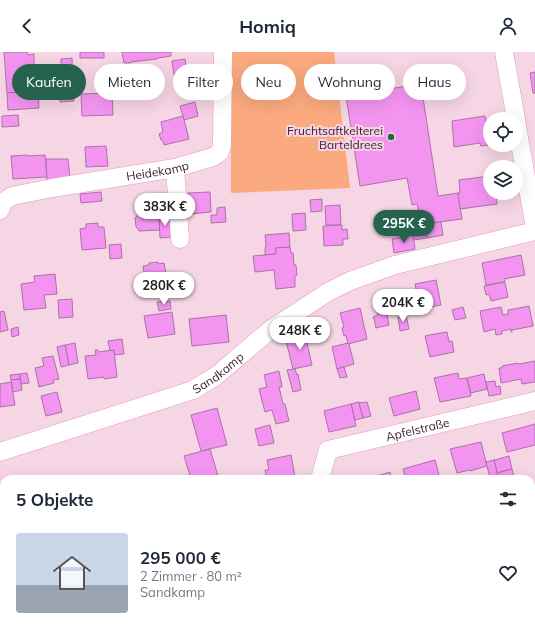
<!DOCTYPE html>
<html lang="de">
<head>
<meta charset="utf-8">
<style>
	:root { --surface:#fff; --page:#f2f2f3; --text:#1f2937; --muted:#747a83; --accent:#26634f }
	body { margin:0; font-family:Mulish,sans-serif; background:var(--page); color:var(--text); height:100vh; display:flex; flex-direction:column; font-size:15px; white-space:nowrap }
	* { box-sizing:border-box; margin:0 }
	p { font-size:13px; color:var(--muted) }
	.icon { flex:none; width:22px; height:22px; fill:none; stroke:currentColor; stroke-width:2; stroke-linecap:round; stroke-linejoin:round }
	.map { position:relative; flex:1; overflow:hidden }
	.panel { position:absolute; left:0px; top:423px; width:535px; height:156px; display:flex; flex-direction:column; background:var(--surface); border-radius:12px 12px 0 0; box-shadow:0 4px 16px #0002 }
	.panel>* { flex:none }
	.guide { position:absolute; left:12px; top:12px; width:511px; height:36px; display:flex; gap:8px }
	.controls { position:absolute; left:483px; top:60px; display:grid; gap:8px }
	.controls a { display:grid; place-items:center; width:40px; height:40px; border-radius:50%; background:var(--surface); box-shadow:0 4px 16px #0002; font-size:20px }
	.price { position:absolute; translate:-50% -34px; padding:0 9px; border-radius:14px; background:#fff; color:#222; font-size:13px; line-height:26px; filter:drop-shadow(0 1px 2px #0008) }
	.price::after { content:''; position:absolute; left:50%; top:24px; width:12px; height:9px; margin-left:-6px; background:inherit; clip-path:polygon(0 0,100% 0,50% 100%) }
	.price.selected { background:var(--accent); color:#fff }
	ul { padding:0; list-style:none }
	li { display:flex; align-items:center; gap:12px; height:100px; padding:0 16px }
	li span { display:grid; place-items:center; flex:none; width:112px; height:80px; border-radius:4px; color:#555 }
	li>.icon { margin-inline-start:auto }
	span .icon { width:48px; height:48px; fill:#fffc; stroke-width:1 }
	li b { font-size:17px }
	h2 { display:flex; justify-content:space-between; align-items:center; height:48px; padding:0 16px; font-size:17px }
	.chip { padding:0 14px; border-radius:18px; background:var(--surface); box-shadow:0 4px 16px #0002; font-size:14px; line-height:36px }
	.chip.selected { background:var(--accent); color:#fff }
	header { display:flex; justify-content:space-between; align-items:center; height:52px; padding:0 16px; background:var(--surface); font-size:18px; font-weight:700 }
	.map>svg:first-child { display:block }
</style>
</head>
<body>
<header><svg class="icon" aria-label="back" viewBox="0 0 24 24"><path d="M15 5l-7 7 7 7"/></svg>Homiq<svg class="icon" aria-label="person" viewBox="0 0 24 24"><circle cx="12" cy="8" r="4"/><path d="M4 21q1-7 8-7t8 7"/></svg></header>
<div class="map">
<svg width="535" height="579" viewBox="0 0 535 579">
	<rect width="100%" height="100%" fill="#f6d5e4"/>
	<polygon fill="#fbaa7f" points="231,0 334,0 350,136 231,141"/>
	<g fill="#f494f1" stroke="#ab72a8">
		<polygon points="4,0 27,0 28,3 34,2 34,13 28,14 30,39 7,41"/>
		<rect x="80" y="0" width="24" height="6"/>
		<polygon points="122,0 171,0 171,4 158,6 157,7 131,10 130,11 124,11"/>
		<polygon points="72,6 73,42 60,42 58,14 61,14 61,7"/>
		<polygon points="185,7 187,21 174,23 172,9"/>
		<polygon points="535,20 535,42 535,41 533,41 530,21"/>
		<polygon points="420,32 423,33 424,39 422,39 438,144 458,141 462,167 425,172 424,165 420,165 417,152 412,153 407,126 360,134 346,44"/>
		<polygon points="38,39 39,56 8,58 7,41"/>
		<polygon points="112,41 113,63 82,64 81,42"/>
		<polygon points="60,42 73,42 74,49 60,50"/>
		<polygon points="195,50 198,64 184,68 180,54"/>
		<polygon points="18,63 19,74 2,75 2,64"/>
		<polygon points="183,64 189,87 164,93 163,89 161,88 159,82 163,80 161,70"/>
		<polygon points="485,64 487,75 490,74 490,93 481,94 480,91 454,95 452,69"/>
		<polygon points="106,94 108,114 86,115 85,95"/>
		<polygon points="27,103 27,104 45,103 47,125 13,127 11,104"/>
		<polygon points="46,107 68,107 70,126 47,128"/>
		<polygon points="490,124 490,141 496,141 497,152 460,157 458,141 460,141 459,128"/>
		<polygon points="101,140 102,149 81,151 80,142"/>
		<polygon points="210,140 211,160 190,162 188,141"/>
		<polygon points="322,147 322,159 311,160 310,148"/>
		<polygon points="340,153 341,173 326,173 325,154"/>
		<polygon points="155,154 159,157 160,178 139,179 138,177 136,175 135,166 138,163 137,155"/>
		<polygon points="225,155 226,170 211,171 211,163 217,163 217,156"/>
		<polygon points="305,161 306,178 293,179 292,162"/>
		<polygon points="159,164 171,164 172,185 160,186"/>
		<polygon points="441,170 443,183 427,186 425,172"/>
		<polygon points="98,171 98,175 104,175 106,196 82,198 80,177 86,176 86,172"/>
		<polygon points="342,173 342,178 347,177 348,187 343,187 343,193 324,194 323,174"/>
		<polygon points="289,181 290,195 276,196 276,202 265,203 265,197 266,192 265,183"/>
		<polygon points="426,181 427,186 413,188 413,183"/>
		<polygon points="413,183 415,197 394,201 392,187"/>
		<polygon points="121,192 122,206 110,207 109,193"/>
		<polygon points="290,195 291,201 293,201 294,213 296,213 297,223 295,224 295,235 276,237 274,218 255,220 253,204 276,202 276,196"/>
		<polygon points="521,203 525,223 504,227 505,230 486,233 482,211"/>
		<polygon points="158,210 158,212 164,211 168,232 142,236 141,226 145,226 143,214 149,213 149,211"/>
		<polygon points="55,222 57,242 44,243 46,256 24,258 21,232 35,230 34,224"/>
		<polygon points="175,228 177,244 165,246 163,233 168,232 167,229"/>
		<polygon points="436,228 441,253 420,257 415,232"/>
		<polygon points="505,230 508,245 491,249 489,242 486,243 484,234"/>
		<polygon points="390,241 391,249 395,249 397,259 394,260 394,261 387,263 389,273 376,276 374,266 373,266 373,265 378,263 374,244"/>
		<polygon points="72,247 73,265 59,266 58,248"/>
		<polygon points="170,249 171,257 159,259 157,250"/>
		<polygon points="529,254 533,274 512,278 512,280 511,280 511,277 502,279 502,282 496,283 495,277 484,280 480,259 501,255 503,263 508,262 508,258"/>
		<polygon points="463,255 466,266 455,268 452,258"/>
		<polygon points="360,256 367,287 348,292 346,283 344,284 342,276 344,275 340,261"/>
		<polygon points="4,259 8,278 0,280 0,260"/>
		<polygon points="172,260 175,282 148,286 144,264"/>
		<polygon points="226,263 229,290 192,294 189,267"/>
		<polygon points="406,263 409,277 400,279 398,265"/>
		<polygon points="18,275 19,283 12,285 11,277"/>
		<polygon points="447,280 449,290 452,289 454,300 430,305 425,284 429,283"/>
		<polygon points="312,282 314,289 307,291 312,313 293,317 286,289"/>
		<polygon points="122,287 124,302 114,303 114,298 110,299 108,289"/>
		<polygon points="75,291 78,311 69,313 65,293"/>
		<polygon points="348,291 349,292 354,312 337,317 332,295"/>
		<polygon points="65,293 69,313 61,315 57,295"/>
		<polygon points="95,298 98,298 98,300 114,298 117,325 104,327 104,325 88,327 85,304 96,303"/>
		<polygon points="53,304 59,327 53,328 54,331 39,335 35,316 44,314 42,306"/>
		<polygon points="535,309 535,330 522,332 521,327 501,331 499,316 502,316 502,314 518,311 519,312"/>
		<polygon points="344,315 347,325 340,326 337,317"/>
		<polygon points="295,317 297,323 298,322 301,338 293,340 287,318"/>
		<polygon points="279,319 282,335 279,335 283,352 285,352 289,369 276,372 272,358 265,360 259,337 267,335 264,323"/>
		<polygon points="27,321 29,331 21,332 20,322"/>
		<polygon points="458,321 459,327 467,326 471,344 440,350 434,326"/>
		<polygon points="20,322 20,327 11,328 10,323"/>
		<polygon points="484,322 487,337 471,341 467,326"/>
		<polygon points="20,327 22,338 13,340 11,328"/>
		<polygon points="495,329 496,335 500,334 501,342 489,344 486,330"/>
		<polygon points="11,330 15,353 0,355 0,332"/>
		<polygon points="416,339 420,357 394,364 389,346"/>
		<polygon points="57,340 62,360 46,364 41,344"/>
		<polygon points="359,350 363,366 355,368 351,352"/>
		<polygon points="367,350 371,364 363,366 359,351"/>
		<polygon points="351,352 356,374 329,380 324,359"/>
		<polygon points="217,356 227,393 201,399 191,363"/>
		<polygon points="535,372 535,393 507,400 502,381"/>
		<polygon points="270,373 274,391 259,394 255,377"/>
		<polygon points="481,390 487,414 470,419 470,418 457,421 450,397"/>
		<polygon points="210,397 219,427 191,427 184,404"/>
		<polygon points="291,403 295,425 284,427 267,427 265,418 269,418 267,408"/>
		<polygon points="509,404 512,417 497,421 494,407 495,408"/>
		<polygon points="435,408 440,427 406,427 403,417"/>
		<polygon points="494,408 498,424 490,426 486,410"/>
		<polygon points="512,417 514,424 499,427 497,421"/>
		<polygon points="390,420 392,427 374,427 374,425"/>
		<polygon points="535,465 535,484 531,469 531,466"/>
		<polygon points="535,550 535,575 520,579 519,575 531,575 531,551"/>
		<polygon points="393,575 519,575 520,579 379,579"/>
	</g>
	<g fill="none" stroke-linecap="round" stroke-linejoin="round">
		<g stroke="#e699c0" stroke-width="19">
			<g id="minor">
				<polyline points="504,0 516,67"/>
				<polyline points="516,69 535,176"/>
				<polyline points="175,116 180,187"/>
				<path id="s1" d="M 0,158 L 3,150 L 12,144 L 52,136 L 175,116 L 213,105 L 220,100 L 222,93 L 223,0"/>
				<path id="s2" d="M 0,400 L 193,338 L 216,324 L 270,278 L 328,240 L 350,229 L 395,213 L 535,179"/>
				<path id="s3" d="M 320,427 L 328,398 L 535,349"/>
				<polyline points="531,510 535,509"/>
				<polyline points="348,575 349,579"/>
				<polyline points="276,579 291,575"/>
			</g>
		</g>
		<use href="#minor" stroke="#fff" stroke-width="18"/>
	</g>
	<circle fill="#26634f" stroke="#f6d5e4" stroke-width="1.5" cx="391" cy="85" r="4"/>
	<g text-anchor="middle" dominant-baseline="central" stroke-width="4" stroke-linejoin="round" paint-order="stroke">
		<g font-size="12" fill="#3b1d2d" stroke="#f6d5e4" text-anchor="end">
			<text x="383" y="78">Fruchtsaftkelterei<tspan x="383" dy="14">Barteldrees</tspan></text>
		</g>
		<g font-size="12" fill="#3b1d2d" stroke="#f6d5e4">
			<text stroke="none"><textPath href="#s1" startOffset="167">Heidekamp</textPath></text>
			<text stroke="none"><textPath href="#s2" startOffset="233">Sandkamp</textPath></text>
			<text stroke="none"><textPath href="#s3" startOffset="122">Apfelstraße</textPath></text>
		</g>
	</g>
</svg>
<div class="controls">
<a><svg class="icon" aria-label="locate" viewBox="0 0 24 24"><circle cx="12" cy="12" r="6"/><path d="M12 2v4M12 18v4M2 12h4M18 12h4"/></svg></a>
<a><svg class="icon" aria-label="layers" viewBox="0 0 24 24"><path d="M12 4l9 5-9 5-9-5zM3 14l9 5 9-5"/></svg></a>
</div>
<b class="price" style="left:165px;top:175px">383K €</b>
<b class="price selected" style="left:404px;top:192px">295K €</b>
<b class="price" style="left:164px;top:254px">280K €</b>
<b class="price" style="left:403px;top:271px">204K €</b>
<b class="price" style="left:300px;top:299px">248K €</b>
<div class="guide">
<a class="chip selected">Kaufen</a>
<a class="chip">Mieten</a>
<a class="chip">Filter</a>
<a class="chip">Neu</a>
<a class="chip">Wohnung</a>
<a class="chip">Haus</a>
</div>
<section class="panel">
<h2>5 Objekte<svg class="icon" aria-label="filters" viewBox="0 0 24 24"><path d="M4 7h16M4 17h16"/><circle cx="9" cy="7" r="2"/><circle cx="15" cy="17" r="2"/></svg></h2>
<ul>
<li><span style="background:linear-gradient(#c9d6e8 65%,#9aa5b1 0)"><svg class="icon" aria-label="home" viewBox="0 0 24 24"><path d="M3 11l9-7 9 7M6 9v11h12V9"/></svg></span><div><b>295 000 €</b><p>2 Zimmer · 80 m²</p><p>Sandkamp</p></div><svg class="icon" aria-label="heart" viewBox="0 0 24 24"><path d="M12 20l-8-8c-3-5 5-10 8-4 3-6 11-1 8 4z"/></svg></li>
</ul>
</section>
</div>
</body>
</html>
